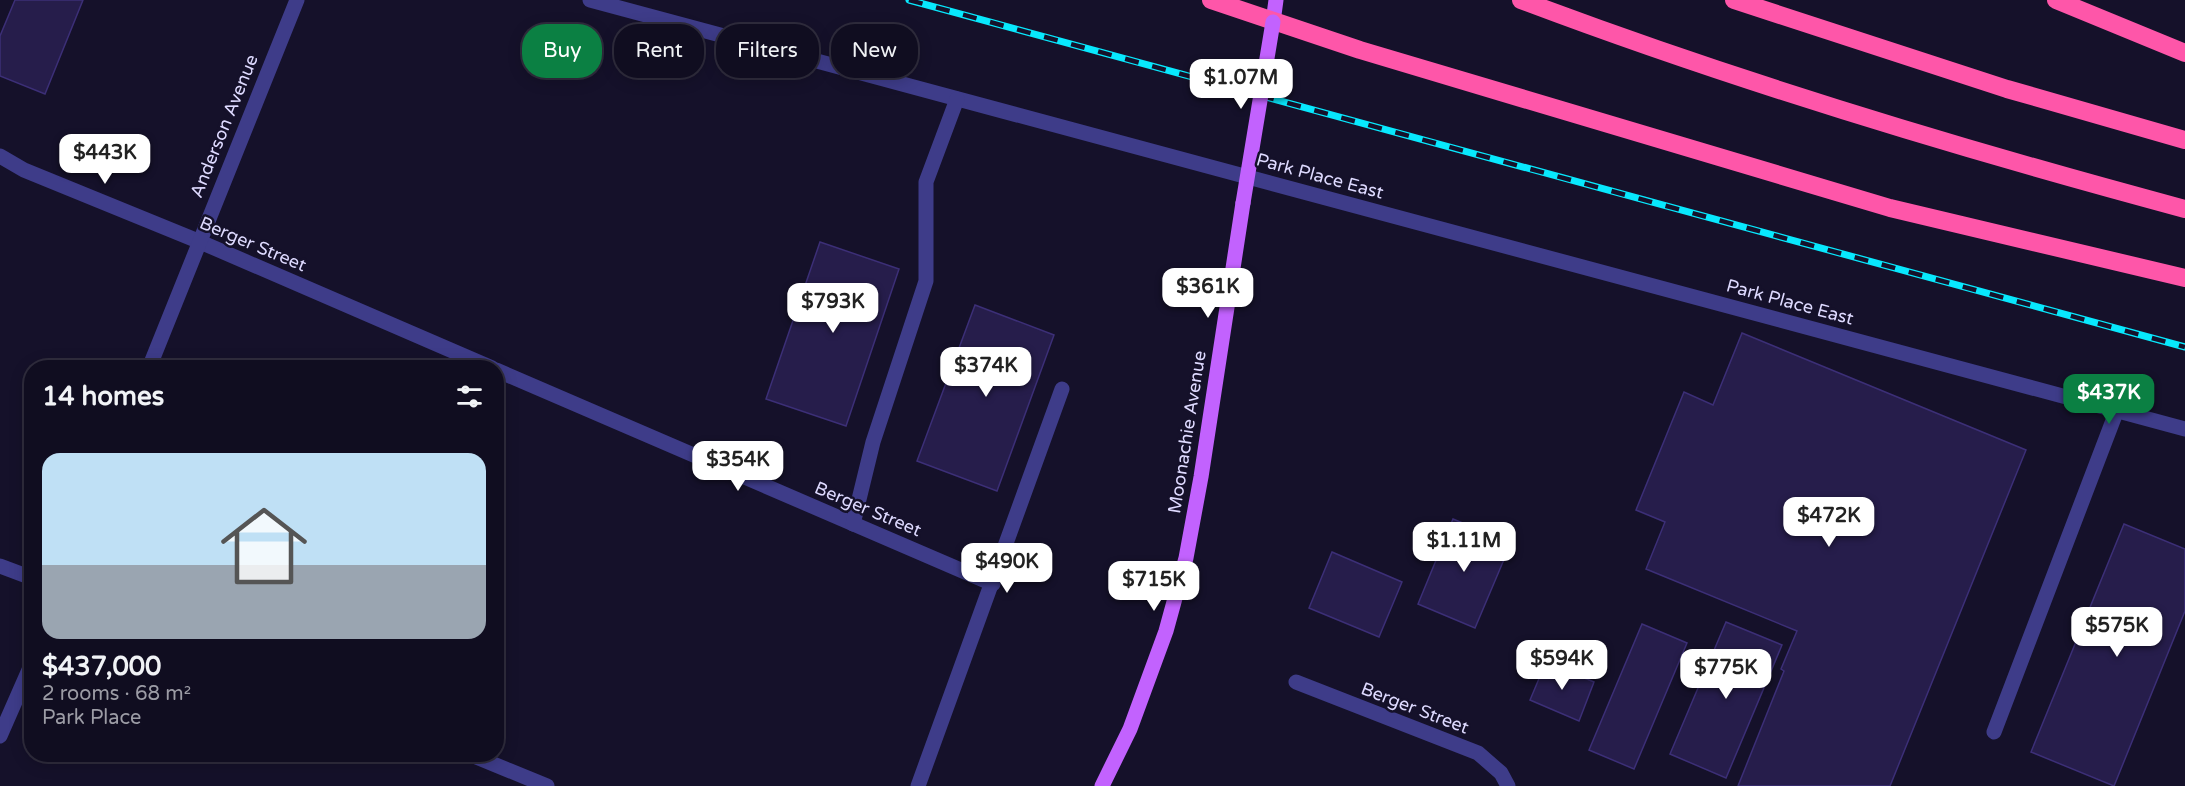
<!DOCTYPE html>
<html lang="en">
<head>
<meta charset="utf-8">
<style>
	:root { --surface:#100d20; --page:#191629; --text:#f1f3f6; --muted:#9c9ca5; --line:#302d3e; --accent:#0b8043 }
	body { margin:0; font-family:"Varela Round",sans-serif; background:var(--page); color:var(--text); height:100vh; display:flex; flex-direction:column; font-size:22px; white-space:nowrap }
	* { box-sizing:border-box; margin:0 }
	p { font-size:20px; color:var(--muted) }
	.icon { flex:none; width:33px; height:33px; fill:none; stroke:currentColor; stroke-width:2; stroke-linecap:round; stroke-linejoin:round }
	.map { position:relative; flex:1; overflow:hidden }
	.details { position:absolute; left:24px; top:360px; width:480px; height:402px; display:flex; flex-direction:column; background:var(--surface); border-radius:24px; box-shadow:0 3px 15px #0003,0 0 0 2px var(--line) }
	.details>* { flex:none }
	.hud { position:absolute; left:522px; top:24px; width:570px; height:54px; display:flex; gap:12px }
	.price { position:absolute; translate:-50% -51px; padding:0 14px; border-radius:12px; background:#fff; color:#222; font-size:20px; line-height:39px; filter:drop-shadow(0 2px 3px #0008) }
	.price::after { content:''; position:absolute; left:50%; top:36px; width:18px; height:14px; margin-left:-9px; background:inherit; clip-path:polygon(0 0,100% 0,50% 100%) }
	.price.active { background:var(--accent); color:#fff }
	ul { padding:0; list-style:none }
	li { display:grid; align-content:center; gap:12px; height:318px; padding:0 18px }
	li span { display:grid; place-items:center; height:186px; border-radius:18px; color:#555 }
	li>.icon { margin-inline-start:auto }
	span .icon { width:108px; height:108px; fill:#fffc; stroke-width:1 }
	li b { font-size:26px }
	h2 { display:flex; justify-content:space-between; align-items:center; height:72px; padding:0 18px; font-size:26px }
	.tag { padding:0 21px; border-radius:24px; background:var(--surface); box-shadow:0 3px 15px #0003,0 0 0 2px var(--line); font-size:21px; line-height:54px }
	.tag.active { background:var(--accent); color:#fff }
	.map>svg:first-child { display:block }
</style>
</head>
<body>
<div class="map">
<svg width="2185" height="786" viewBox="0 0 2185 786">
	<rect width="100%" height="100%" fill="#15112a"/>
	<g fill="#261d4b" stroke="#3c2f77" stroke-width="1.5">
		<polygon points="15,0 83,0 45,94 0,76 0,36"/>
		<polygon points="820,242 899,269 846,426 766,399"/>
		<polygon points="975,305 1054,335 997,491 917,461"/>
		<polygon points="1742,333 2026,450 1890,786 1738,786 1784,671 1781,669 1797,631 1646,569 1665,522 1636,510 1684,392 1713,405"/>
		<polygon points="1453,519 1511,543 1475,628 1418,604"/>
		<polygon points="2124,524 2185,549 2185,611 2114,786 2031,752"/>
		<polygon points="1332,552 1402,582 1379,637 1309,608"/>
		<polygon points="1726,622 1782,645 1726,778 1670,754"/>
		<polygon points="1642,624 1687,643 1634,769 1589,750"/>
		<polygon points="1546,662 1594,682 1579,721 1530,700"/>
	</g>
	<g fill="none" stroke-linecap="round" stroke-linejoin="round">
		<g stroke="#3e3c89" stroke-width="15">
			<polyline points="590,0 2185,429"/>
			<polyline points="0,156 24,170 198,241 492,368"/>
			<polyline points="149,368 297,0"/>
			<polyline points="496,370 993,584"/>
			<polyline points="853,524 873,442 926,281 926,182 957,99"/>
			<polyline points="0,566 32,578"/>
			<polyline points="1296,682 1478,753 1501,773 1508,786"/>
			<polyline points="1994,732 2117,410"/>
			<polyline points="0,736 32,663"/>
			<polyline points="469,754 547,786"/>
			<polyline points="918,786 1062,389"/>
		</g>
		<g stroke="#c262fe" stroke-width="15">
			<polyline points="1273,22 1276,0"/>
			<polyline points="1102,786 1130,729 1166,631 1186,558 1201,477 1243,203"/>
		</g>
		<g stroke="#fe56a9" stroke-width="18">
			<polyline points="1211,0 1360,50 1890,208 2185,278"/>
			<path d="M 1521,0 C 1738,82 1961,149 2185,209"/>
			<polyline points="1734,0 2007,89 2185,140"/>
			<polyline points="2056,0 2185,53"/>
		</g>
		<g stroke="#08e8fd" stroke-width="7">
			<polyline id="rail" points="909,0 2185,347"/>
		</g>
		<use href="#rail" stroke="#15112a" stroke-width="4.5" stroke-dasharray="14" stroke-linecap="butt"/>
		<polyline stroke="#c262fe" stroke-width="15" points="1243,203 1273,22"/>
	</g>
	<g text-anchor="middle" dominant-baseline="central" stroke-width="5" stroke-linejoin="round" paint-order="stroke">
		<g font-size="18" fill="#dedaff" stroke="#15112a">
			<text transform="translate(224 126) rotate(-68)">Anderson Avenue</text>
			<text transform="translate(1320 176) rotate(15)">Park Place East</text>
			<text transform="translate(253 244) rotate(23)">Berger Street</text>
			<text transform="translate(1790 302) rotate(15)">Park Place East</text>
			<text transform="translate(1187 432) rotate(-81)">Moonachie Avenue</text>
			<text transform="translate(868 509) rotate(23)">Berger Street</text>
			<text transform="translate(1415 708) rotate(21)">Berger Street</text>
		</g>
	</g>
</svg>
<b class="price" style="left:1241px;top:110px">$1.07M</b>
<b class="price" style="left:105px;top:185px">$443K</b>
<b class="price" style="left:1208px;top:319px">$361K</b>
<b class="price" style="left:833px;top:334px">$793K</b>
<b class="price" style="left:986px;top:398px">$374K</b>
<b class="price active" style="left:2109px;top:425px">$437K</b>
<b class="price" style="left:738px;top:492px">$354K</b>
<b class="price" style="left:1829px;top:548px">$472K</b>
<b class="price" style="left:1464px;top:573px">$1.11M</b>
<b class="price" style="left:1007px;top:594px">$490K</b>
<b class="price" style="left:1154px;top:612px">$715K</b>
<b class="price" style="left:2117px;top:658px">$575K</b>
<b class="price" style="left:1562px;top:691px">$594K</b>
<b class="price" style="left:1726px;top:700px">$775K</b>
<div class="hud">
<a class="tag active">Buy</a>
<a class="tag">Rent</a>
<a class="tag">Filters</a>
<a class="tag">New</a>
</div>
<section class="details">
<h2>14 homes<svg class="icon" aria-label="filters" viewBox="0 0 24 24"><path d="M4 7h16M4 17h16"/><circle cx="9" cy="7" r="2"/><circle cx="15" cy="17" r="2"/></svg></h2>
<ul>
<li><span style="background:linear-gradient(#bfe0f5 60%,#9aa5b1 0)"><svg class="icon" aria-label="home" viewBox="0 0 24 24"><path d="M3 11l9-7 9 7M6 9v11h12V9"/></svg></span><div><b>$437,000</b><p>2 rooms · 68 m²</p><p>Park Place</p></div></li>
</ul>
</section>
</div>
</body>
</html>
